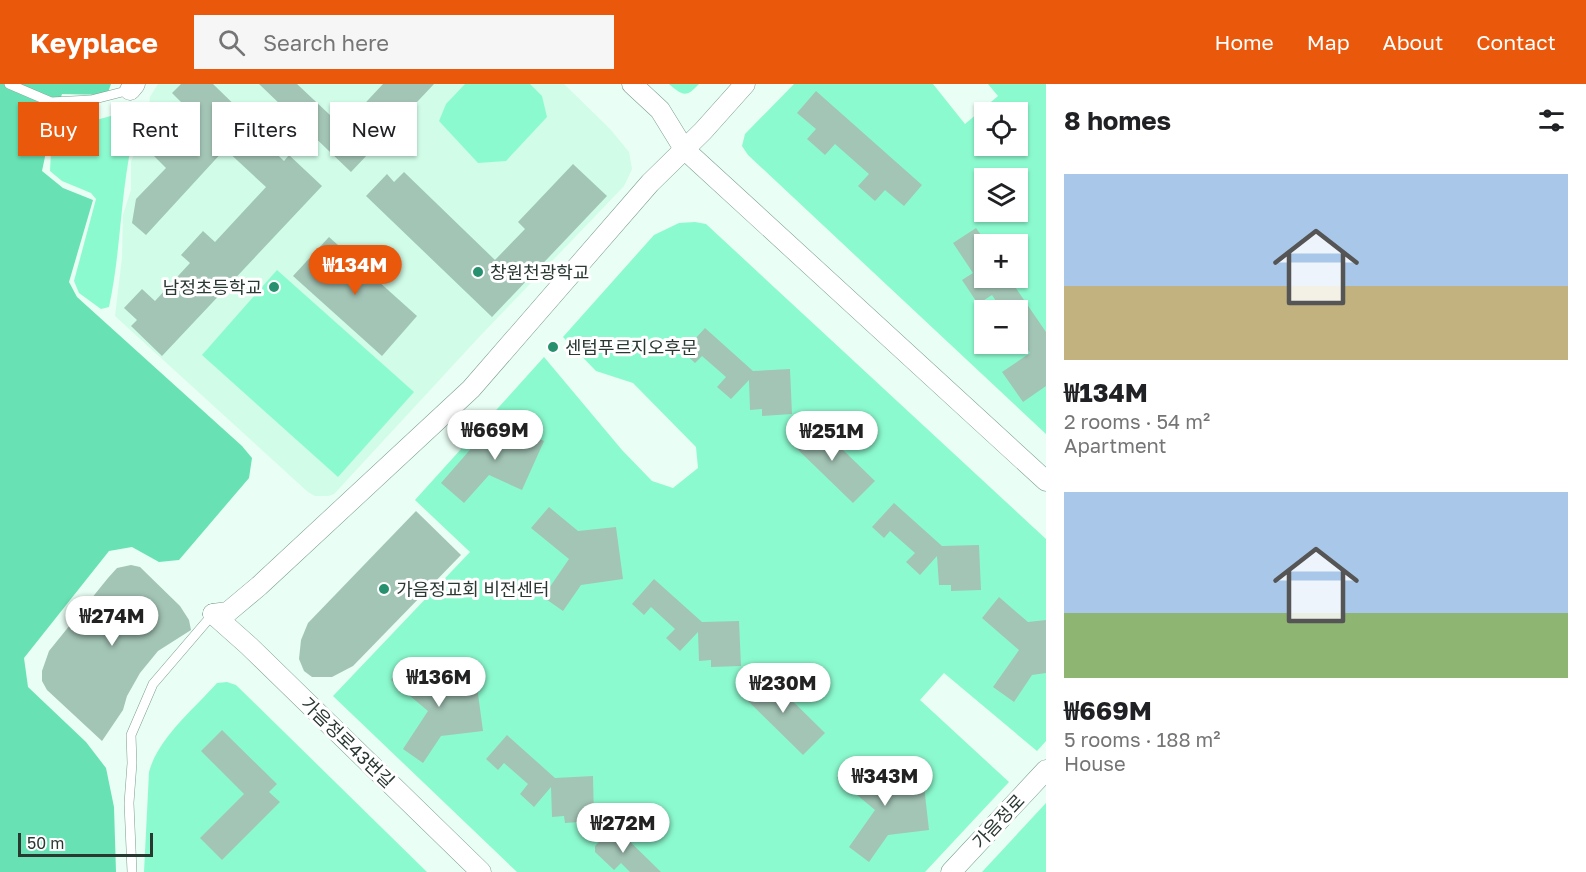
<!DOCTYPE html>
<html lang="en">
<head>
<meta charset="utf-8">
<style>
	:root { --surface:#fff; --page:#f6f6f6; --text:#202124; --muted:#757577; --accent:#ea580c }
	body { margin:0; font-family:"Golos Text","Noto Sans KR",sans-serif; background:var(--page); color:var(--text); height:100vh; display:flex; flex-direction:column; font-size:22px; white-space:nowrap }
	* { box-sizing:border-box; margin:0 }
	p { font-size:20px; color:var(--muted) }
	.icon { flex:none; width:33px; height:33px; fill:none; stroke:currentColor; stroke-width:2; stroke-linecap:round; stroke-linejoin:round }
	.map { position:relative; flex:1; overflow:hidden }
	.drawer { display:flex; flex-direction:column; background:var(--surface); width:540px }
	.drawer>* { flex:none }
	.banner { position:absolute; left:18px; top:18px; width:570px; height:54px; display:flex; gap:12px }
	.fabs { position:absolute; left:974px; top:18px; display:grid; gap:12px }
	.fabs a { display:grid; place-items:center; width:54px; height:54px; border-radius:0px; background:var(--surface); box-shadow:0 2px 4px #0004; font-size:30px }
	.scale { position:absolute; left:18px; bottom:15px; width:135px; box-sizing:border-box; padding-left:6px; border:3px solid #2a3832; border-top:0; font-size:16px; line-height:21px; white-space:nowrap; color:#2a3832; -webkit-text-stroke:4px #fff; paint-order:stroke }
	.price { position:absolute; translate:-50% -51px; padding:0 14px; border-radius:21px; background:#fff; color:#222; font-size:20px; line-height:39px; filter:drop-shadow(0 2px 3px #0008) }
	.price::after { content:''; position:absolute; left:50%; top:36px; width:18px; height:14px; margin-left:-9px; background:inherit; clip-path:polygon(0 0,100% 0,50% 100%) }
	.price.active { background:var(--accent); color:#fff }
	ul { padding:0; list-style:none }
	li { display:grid; align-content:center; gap:12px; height:318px; padding:0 18px }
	li span { display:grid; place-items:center; height:186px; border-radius:0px; color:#555 }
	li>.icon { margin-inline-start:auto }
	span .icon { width:108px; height:108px; fill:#fffc; stroke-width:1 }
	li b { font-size:26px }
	h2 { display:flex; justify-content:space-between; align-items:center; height:72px; padding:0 18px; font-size:26px }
	.pill { padding:0 21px; border-radius:0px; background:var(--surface); box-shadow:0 2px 4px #0004; font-size:21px; line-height:54px }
	.pill.active { background:var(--accent); color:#fff }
	header { display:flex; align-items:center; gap:36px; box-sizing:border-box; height:84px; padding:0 30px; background:var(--accent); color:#fff }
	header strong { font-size:28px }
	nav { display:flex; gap:33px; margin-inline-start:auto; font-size:21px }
	.search { width:420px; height:54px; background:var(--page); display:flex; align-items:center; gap:15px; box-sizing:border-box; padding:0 21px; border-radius:0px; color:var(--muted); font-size:22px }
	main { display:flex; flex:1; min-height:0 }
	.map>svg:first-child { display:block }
</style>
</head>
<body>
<header>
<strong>Keyplace</strong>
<div class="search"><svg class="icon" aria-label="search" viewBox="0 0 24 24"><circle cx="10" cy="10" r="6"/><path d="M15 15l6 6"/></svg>Search here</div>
<nav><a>Home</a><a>Map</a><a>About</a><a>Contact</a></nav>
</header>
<main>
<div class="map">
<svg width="1046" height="788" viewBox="0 0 1046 788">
	<rect width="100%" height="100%" fill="#e9fef4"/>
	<polygon fill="#d0fce8" points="158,0 564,0 610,45 629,68 632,85 624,102 480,252 334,410 328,412 315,412 308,408 115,232 122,174 123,131 131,106 131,78 148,32 150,13"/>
	<g fill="#8cfacf" fill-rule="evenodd">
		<polygon points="465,0 530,0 542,12 547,33 506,77 478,79 439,37 446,20"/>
		<path d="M 669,0 L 699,0 C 686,14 683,12 669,0 Z"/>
		<path d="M 794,0 L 933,0 L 965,40 L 998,12 L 988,0 L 1046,0 L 1046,350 L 748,71 L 742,62 L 745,50 ZM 984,28 L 1017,28 L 1017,62 L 984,62 ZM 984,94 L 1017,94 L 1017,128 L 984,128 ZM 984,160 L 1017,160 L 1017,194 L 984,194 ZM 984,226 L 1017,226 L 1017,260 L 984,260 Z"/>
		<path d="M 118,30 L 130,30 L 136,41 C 120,101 122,163 109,223 L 101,225 L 79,209 L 74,197 L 96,115 L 91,109 L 62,97 L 50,87 L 52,48 L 57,39 C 78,41 98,36 118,30 Z"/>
		<polygon points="695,138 706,140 1046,455 1046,657 1037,667 944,589 920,616 1009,698 925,788 517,788 333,612 470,468 415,416 544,273 622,366 652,397 673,404 698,384 696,363 633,299 596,287 563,253 654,151 679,139"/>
		<polygon points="277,186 414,308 338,393 202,271"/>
		<path d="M 227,598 L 236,601 L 427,788 L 144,788 L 149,688 C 158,654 194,625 217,599 Z"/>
		<polygon points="1046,719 1046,788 982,788"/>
	</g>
	<polygon fill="#68e2b5" points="0,0 111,0 107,11 62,10 52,39 42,87 63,104 93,116 69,198 77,213 242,362 252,374 249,394 179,476 159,478 132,463 109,467 24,574 28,603 86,658 106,684 114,723 116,788 0,788"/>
	<g fill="#a3c5b6">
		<polygon points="181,0 213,0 248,34 244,38 284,77 289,71 322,102 162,272 131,242 137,236 124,224 142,205 155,217 190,179 181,171 203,147 215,158 266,103 225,65 146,151 132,139 136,115 166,84 141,59 181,18 172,9"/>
		<polygon points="259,0 297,0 330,31 341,19 354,31 383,0 434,0 351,88"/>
		<polygon points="816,7 922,101 904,122 885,106 875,117 858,102 869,90 835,60 825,71 807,55 816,45 797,29"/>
		<polygon points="573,80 607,112 492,233 366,112 387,90 394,98 404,88 495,176 525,145 518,138"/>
		<polygon points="976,144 984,155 984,194 1009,194 1046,248 1046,302 1023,318 1002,288 1030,269 1017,249 1017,226 1002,226 992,211 978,220 962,196 973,189 953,159"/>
		<polygon points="329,153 417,232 382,272 293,192"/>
		<polygon points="705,244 753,287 790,285 792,330 762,332 762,325 750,326 749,296 731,315 717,303 726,293 702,272 695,279 683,268"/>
		<polygon points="496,336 544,357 522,406 489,391 464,419 441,399"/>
		<polygon points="812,336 875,397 853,419 790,358"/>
		<polygon points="894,419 942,462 979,461 981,506 951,507 951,501 939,501 937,472 920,491 906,478 915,469 890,447 884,454 872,443"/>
		<polygon points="549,423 578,447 616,443 623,495 581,501 563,527 543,513 569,475 531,444"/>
		<polygon points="416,427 461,471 353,582 332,593 312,593 304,587 299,575 301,556 308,539"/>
		<polygon points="131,481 140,483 180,522 189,536 191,546 158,567 140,589 127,612 123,626 102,657 47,606 42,597 42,587 49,567 108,494 117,484"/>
		<polygon points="654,495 702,538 739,537 741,582 711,583 711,576 699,577 698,548 680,567 666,554 675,545 651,523 644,531 632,520"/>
		<polygon points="999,513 1028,538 1046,536 1046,589 1032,591 1014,618 993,603 1019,566 982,534"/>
		<polygon points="408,575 438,599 476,595 483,647 441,652 423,679 403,665 428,627 391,596"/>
		<polygon points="763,588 825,649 803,671 741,610"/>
		<polygon points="222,646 277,700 269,708 280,718 222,776 200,754 244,710 201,667"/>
		<polygon points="507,651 555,694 593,692 594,737 565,739 564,732 552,733 551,703 534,723 520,710 528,700 504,679 498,686 486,675"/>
		<polygon points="854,673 884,698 923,693 929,746 888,751 869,778 849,763 875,726 837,694"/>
		<polygon points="612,745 617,745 661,788 630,788 621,779 614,786 595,768 595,762"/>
	</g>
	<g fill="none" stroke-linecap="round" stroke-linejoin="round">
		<g stroke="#7c9d8f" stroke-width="10">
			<g id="lane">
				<polyline points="9,0 51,18 91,16 130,6"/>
				<polyline points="132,788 129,719 132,679 131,651 153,600 213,530"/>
			</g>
		</g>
		<g stroke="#7c9d8f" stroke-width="21">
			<g id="street">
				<polyline points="632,0 660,26 684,65 1046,397"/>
				<polyline points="130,6 135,0"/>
				<polyline points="213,530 228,528 259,502 471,305 650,99 703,47 745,0"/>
				<polyline points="213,530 249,562 481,788"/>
				<polyline points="951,788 1046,686"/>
			</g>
		</g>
		<use href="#lane" stroke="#fff" stroke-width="9"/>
		<use href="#street" stroke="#fff" stroke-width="20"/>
	</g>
	<g fill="#27906e" stroke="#fff" stroke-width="2">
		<circle cx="478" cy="188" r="6"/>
		<circle cx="274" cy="203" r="6"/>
		<circle cx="553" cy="263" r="6"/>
		<circle cx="384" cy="505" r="6"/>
	</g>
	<g text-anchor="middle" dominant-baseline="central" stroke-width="6" stroke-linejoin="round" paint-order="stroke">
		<g font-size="18" fill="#2a3832" stroke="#fff" text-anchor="start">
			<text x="490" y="188">창원천광학교</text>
			<text x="262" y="203" text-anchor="end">남정초등학교</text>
			<text x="565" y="263">센텀푸르지오후문</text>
			<text x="396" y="505">가음정교회 비전센터</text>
		</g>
		<g font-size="18" fill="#2a3832" stroke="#fff">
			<text transform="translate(348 658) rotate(44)">가음정로43번길</text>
			<text transform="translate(998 737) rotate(-47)">가음정로</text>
		</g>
	</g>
</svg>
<div class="fabs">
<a><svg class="icon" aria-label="locate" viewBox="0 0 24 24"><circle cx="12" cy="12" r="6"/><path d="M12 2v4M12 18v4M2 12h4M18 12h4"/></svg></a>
<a><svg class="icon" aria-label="layers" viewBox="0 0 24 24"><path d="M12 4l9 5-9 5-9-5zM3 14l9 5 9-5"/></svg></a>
<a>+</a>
<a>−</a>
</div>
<div class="scale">50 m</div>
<b class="price active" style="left:355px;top:212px">₩134M</b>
<b class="price" style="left:495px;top:377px">₩669M</b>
<b class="price" style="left:832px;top:378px">₩251M</b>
<b class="price" style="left:112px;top:563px">₩274M</b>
<b class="price" style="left:439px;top:624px">₩136M</b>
<b class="price" style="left:783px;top:630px">₩230M</b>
<b class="price" style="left:885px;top:723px">₩343M</b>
<b class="price" style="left:623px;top:770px">₩272M</b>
<div class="banner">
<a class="pill active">Buy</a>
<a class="pill">Rent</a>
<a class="pill">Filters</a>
<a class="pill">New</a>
</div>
</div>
<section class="drawer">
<h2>8 homes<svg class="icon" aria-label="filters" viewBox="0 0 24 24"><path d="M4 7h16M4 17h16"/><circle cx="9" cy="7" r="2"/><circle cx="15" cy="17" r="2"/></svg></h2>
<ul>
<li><span style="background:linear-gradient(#a9c7e8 60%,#c2b280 0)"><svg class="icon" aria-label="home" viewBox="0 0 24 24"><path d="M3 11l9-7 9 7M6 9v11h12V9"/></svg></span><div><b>₩134M</b><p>2 rooms · 54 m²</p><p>Apartment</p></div></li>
<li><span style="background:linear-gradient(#a9c7e8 65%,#8fb573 0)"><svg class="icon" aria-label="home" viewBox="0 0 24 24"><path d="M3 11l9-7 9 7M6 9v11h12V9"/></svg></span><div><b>₩669M</b><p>5 rooms · 188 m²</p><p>House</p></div></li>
</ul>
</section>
</main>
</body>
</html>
